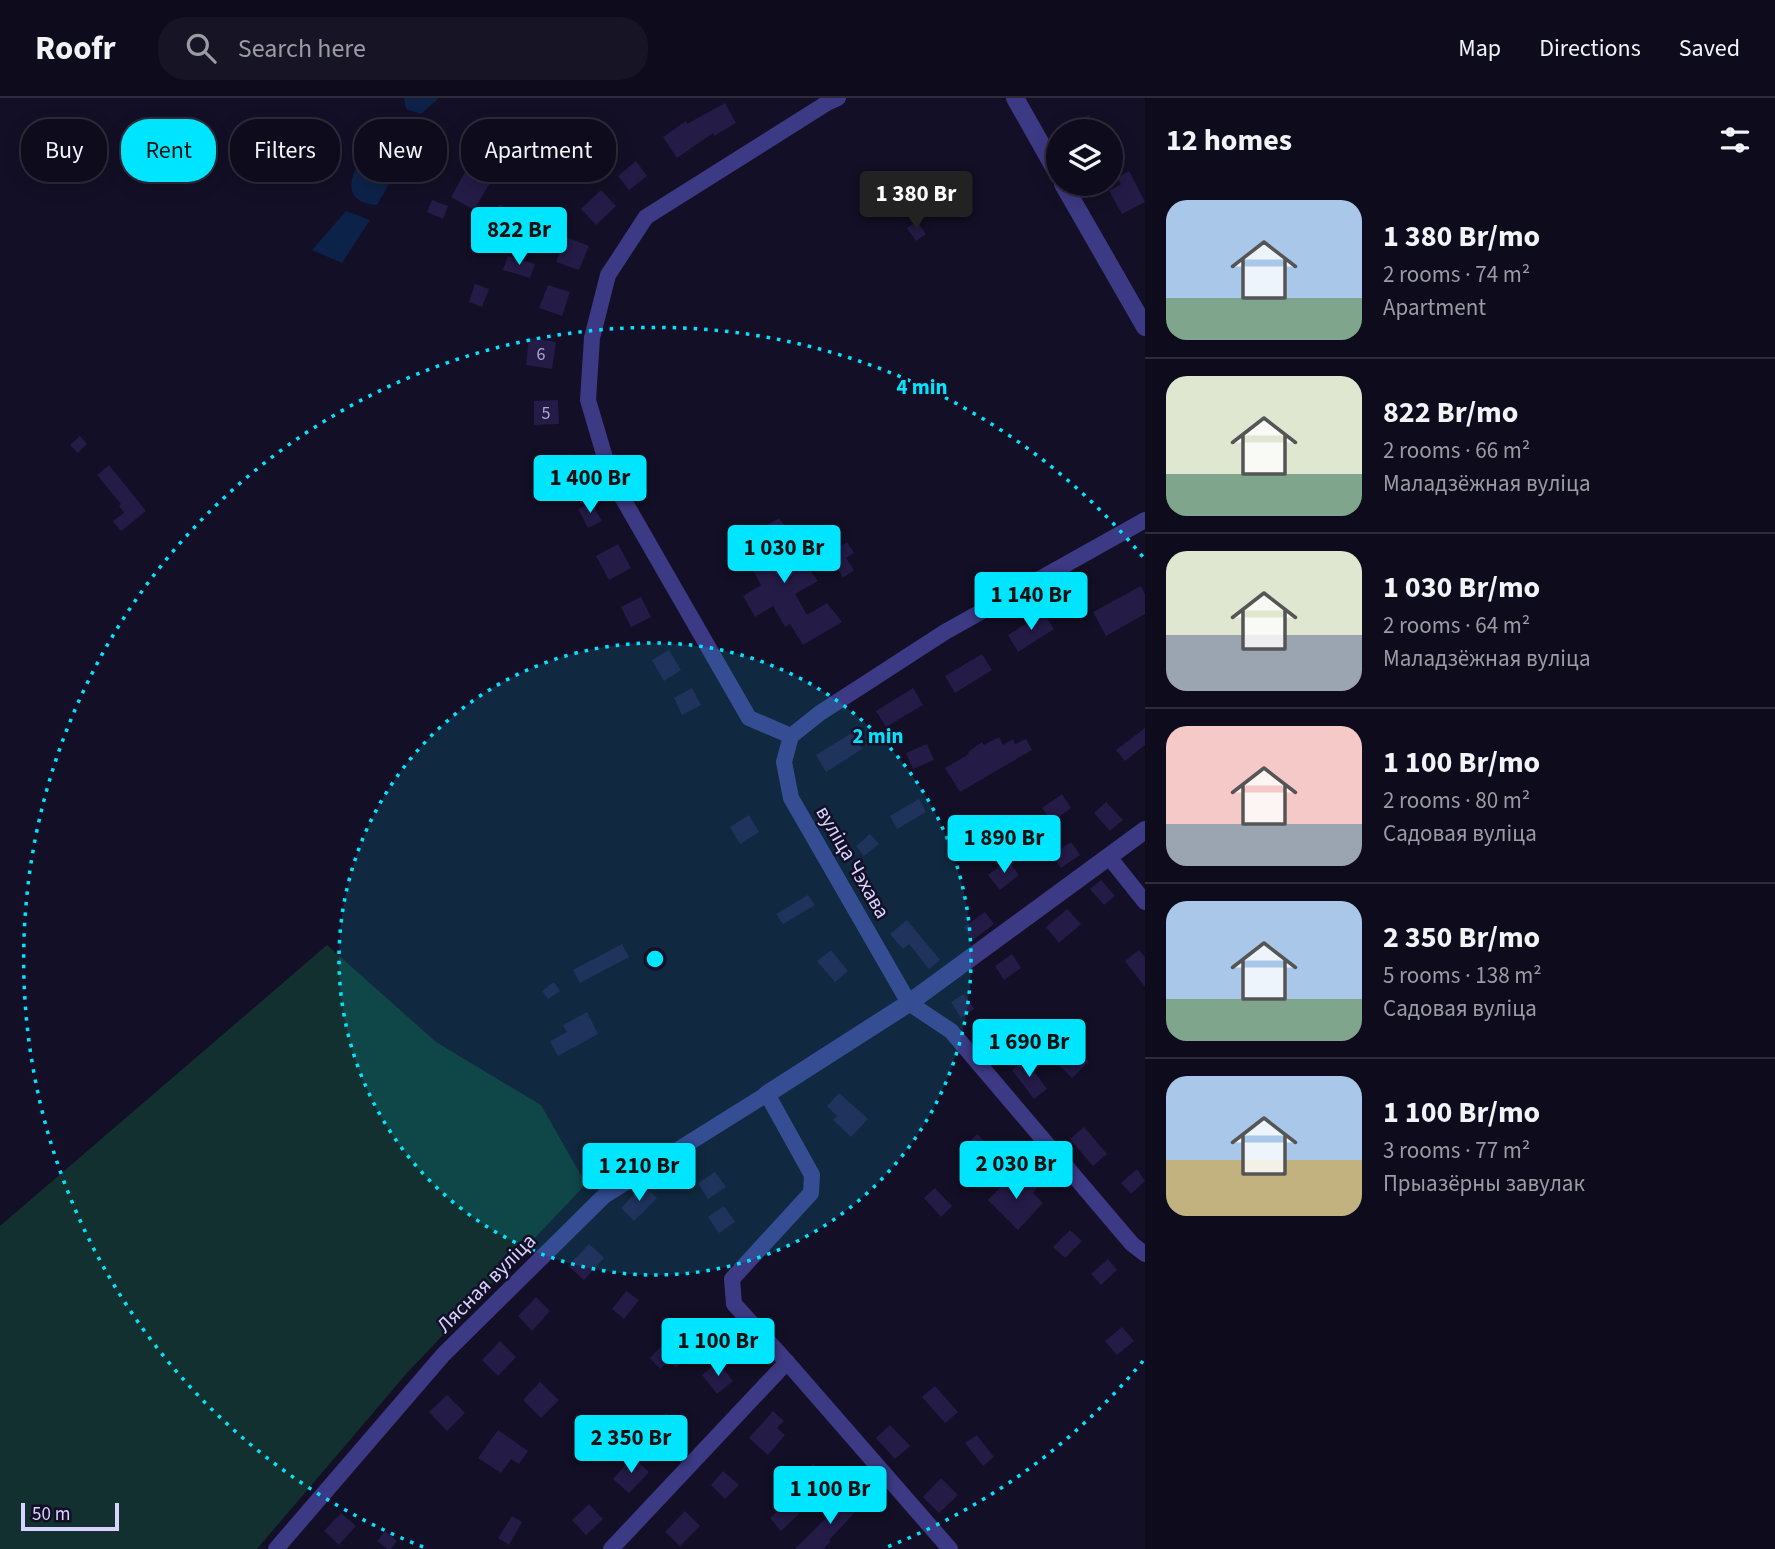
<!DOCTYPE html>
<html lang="en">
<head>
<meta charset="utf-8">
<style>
	:root { --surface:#0e0b1c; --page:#171425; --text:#f1f3f6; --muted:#9b9ba3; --line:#2e2b3b; --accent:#00e5ff }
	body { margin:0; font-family:"Source Sans 3",sans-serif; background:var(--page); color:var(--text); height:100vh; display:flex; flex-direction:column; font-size:26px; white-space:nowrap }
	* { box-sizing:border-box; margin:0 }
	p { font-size:23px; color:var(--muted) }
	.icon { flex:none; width:38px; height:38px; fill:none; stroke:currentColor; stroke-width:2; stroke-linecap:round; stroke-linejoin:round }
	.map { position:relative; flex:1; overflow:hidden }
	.panel { display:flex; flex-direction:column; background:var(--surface); width:630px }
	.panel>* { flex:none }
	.top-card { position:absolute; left:21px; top:21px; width:665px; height:63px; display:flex; gap:14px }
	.fabs { position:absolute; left:1046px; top:21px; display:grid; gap:14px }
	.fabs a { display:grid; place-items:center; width:77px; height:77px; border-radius:50%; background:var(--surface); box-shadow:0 4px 18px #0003,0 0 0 2px var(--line); font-size:35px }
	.scale { position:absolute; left:21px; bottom:18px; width:98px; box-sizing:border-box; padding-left:7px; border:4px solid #d9d4ff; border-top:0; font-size:19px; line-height:24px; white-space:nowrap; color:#d9d4ff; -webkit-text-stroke:5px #130f26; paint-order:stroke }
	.price { position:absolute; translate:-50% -60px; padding:0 16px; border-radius:7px; background:var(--accent); color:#111; font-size:23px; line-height:46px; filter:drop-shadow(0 2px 4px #0008) }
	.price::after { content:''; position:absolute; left:50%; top:42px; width:21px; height:16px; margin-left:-10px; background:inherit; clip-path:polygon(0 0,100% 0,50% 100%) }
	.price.current { background:#222; color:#fff }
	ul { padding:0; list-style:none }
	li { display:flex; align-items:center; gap:21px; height:175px; padding:0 21px }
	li+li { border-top:2px solid var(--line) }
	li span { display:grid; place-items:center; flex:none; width:196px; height:140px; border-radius:21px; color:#555 }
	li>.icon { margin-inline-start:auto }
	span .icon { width:84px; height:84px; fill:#fffc; stroke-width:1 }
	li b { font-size:30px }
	h2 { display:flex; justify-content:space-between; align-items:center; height:84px; padding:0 21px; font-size:30px }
	.tag { padding:0 24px; border-radius:28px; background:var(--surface); box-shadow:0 4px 18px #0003,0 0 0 2px var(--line); font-size:24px; line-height:63px }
	.tag.current { background:var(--accent); color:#111 }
	header { display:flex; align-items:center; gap:42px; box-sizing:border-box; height:98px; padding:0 35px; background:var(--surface); border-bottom:2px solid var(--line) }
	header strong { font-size:33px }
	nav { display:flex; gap:38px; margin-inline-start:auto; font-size:24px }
	.search { width:490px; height:63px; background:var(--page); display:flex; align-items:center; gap:18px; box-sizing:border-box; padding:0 24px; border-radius:28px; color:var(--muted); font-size:26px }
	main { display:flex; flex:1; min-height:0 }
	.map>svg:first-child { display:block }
</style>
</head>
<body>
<header>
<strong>Roofr</strong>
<div class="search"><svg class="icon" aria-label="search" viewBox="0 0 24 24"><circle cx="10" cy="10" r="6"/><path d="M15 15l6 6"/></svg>Search here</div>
<nav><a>Map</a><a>Directions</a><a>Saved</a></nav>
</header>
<main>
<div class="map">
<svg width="1145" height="1451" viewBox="0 0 1145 1451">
	<rect width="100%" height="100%" fill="#130f26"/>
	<polygon fill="#12302f" points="327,847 436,944 541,1007 586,1086 407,1275 257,1451 0,1451 0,1128"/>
	<g fill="#0c2248">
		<polygon points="404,0 439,0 421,16 406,11"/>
		<path d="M 394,29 L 404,38 L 409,50 L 377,107 C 326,103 365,54 379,31 Z"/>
		<polygon points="346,113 370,122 342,165 312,152"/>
	</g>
	<g fill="#241b47">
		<polygon points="725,5 736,25 714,38 713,35 677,60 663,39 686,23 687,26"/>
		<polygon points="1089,17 1097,33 1077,33 1073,25"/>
		<polygon points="551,35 563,46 540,72 527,60"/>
		<polygon points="636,63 647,78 629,92 618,78"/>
		<polygon points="468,69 491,83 474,112 451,99"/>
		<polygon points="1129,73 1145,104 1122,116 1109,93 1121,86 1117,80"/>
		<polygon points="601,92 616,108 596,127 581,111"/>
		<polygon points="432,102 448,108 443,121 427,114"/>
		<polygon points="499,107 518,114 509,141 489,135"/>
		<polygon points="917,123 926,136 916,143 907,130"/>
		<polygon points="566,139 589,148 579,172 556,164"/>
		<polygon points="508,158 535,166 530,180 503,172"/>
		<polygon points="475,186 489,191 482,209 469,204"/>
		<polygon points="548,187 570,194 562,218 539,210"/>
		<polygon points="529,240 556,244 552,271 526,267"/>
		<polygon points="558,302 559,326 534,327 534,303"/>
		<polygon points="80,338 87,346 78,355 70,347"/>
		<polygon points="570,356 579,377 557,386 549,365"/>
		<polygon points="109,367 146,413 121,433 113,423 124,415 119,408 121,406 97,377"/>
		<polygon points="591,404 602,423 588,430 578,411"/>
		<polygon points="779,420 795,441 772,454 784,476 804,464 818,483 795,496 807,517 827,505 842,524 803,547 790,526 785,529 773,508 755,519 743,498 761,487 750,467 755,464 742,442"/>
		<polygon points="847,444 854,455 846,460 854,472 843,480 835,466 838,464 832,454"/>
		<polygon points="618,446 631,470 609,482 596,458"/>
		<polygon points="1141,488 1145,496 1145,516 1106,538 1093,514"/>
		<polygon points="641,499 651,519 631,529 621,509"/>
		<polygon points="1044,515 1054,531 1018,554 1008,537"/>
		<polygon points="669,552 681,572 664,583 652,562"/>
		<polygon points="982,556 992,572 955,595 945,578"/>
		<polygon points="692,590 701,607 682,617 674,600"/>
		<polygon points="913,590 923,607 886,629 876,613"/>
		<polygon points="1145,630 1145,647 1125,663 1116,652"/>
		<polygon points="852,635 862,651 826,674 816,657"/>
		<polygon points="999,639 1003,647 1013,641 1015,646 1026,641 1032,652 960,694 945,670 969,656 968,654 982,644 984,647"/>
		<polygon points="927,646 934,662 913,671 906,655"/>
		<polygon points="1062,696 1071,710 1052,724 1042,710"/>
		<polygon points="919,701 926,714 897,731 890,718"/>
		<polygon points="1106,704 1123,722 1110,733 1094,715"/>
		<polygon points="749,717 759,734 740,746 730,729"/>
		<polygon points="870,736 879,746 864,758 856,748"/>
		<polygon points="1071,744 1080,757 1061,770 1052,757"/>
		<polygon points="1008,762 1019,777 1000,792 988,777"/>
		<polygon points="1101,782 1115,798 1104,807 1090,791"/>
		<polygon points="808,797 815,807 783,826 776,816"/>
		<polygon points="1067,811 1081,826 1059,845 1046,829"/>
		<polygon points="985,814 994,826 973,842 964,829"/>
		<polygon points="907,822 940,862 929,871 909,846 903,851 890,836"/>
		<polygon points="622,846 629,859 580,885 573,872"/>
		<polygon points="831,852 848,873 835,884 817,863"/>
		<polygon points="1139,852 1145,859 1145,889 1125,863"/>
		<polygon points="1012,856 1021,870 1004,882 995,868"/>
		<polygon points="554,884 560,893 548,901 542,893"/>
		<polygon points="964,896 974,911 961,920 951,904"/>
		<polygon points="587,914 598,936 558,958 550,943 567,934 563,927"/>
		<polygon points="1067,941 1089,964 1072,980 1050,958"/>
		<polygon points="1025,961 1047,991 1034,1001 1012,972"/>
		<polygon points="839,995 868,1021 851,1039 833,1022 837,1018 827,1008"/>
		<polygon points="1084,1029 1107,1056 1093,1068 1070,1041"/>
		<polygon points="977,1036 996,1055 982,1070 963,1051"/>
		<polygon points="1137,1071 1145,1083 1131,1096 1121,1085"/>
		<polygon points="715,1074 726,1089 708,1101 698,1085"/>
		<polygon points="1013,1076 1020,1082 1024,1078 1037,1090 1033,1095 1043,1105 1018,1132 988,1102"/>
		<polygon points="643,1087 657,1100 634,1123 621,1110"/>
		<polygon points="935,1090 952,1108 941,1119 924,1100"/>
		<polygon points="724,1108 735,1124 719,1135 708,1119"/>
		<polygon points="1070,1132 1082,1143 1065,1160 1053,1149"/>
		<polygon points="589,1146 604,1160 584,1182 568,1168"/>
		<polygon points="1108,1161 1117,1172 1101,1187 1091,1176"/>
		<polygon points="626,1193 639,1202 624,1221 612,1211"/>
		<polygon points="536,1199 550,1213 532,1233 518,1218"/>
		<polygon points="1122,1229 1134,1243 1117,1257 1105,1243"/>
		<polygon points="500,1243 516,1259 498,1278 482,1262"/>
		<polygon points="666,1243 685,1261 676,1270 668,1263 660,1271 650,1260"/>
		<polygon points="718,1264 733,1283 717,1296 702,1277"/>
		<polygon points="540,1284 559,1302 541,1320 523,1302"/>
		<polygon points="935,1288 958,1314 945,1325 922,1299"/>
		<polygon points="447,1297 465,1315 447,1333 429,1314"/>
		<polygon points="773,1313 784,1323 777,1330 785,1337 768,1357 749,1340"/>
		<polygon points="666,1315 684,1335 663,1355 645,1335"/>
		<polygon points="600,1319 613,1331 588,1359 575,1347"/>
		<polygon points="890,1327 910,1348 895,1361 876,1340"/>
		<polygon points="498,1332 528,1353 519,1366 511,1361 501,1375 478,1360"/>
		<polygon points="977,1337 994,1359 983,1368 965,1345"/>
		<polygon points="633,1359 649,1374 629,1395 613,1381"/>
		<polygon points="813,1366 828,1381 801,1410 803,1412 781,1433 770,1420 801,1391 795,1385"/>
		<polygon points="723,1373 739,1387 725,1401 711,1387"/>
		<polygon points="941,1380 958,1397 939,1415 923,1399"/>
		<polygon points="848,1398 860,1409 829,1442 831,1443 823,1451 795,1451"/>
		<polygon points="589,1406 603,1421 586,1437 572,1422"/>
		<polygon points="685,1413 700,1428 680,1448 665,1434"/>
		<polygon points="341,1415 356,1428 339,1447 324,1433"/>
		<polygon points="512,1418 522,1424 509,1447 498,1440"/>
		<polygon points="385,1433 397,1443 391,1451 387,1451 377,1443"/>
	</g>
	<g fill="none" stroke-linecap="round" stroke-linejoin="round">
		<g stroke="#3d3a85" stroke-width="16">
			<polyline points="791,638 749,620 611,380 588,302 592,240 608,177 646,119 827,5 838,0"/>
			<polyline points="791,638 784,664 791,700 909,905 951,933 1132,1146 1145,1156"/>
			<polyline points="791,638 820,615 945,534 1145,422"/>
			<polyline points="1109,759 1145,804"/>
			<polyline points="276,1451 443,1257 604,1098 767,996 812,1077 811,1095 732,1181 734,1206 787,1264 950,1451"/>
			<polyline points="611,1451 787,1264"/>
		</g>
		<g stroke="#3d3a85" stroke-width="18">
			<polyline points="1015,0 1059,78"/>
			<polyline points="1063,86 1145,229"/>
			<polyline points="767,996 909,905 1145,732"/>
		</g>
	</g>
	<circle cx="655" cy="861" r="316" fill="#00e5ff" fill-opacity=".12"/>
	<g fill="none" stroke="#00e5ff" stroke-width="3.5" stroke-dasharray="3.5 7">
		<circle cx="655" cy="861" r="316"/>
		<path d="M1143 1263A632 632 0 0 1 887 1449M423 1449A632 632 0 1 1 1143 459"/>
	</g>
	<g text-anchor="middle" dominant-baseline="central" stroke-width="5" stroke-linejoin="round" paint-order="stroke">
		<g font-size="18" fill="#aca6d1">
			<text x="541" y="256">6</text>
			<text x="546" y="315">5</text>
		</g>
		<g font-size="21" fill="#d9d4ff" stroke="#130f26">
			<text transform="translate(853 764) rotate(60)">вуліца Чэхава</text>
			<text transform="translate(486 1185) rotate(-45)">Лясная вуліца</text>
		</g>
	</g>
	<circle cx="655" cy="861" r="10" fill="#00e5ff" stroke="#130f26" stroke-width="3.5"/>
	<g font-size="21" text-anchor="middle" font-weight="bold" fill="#00e5ff" stroke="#130f26" stroke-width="5" stroke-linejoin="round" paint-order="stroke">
		<text x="922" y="296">4 min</text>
		<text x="878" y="645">2 min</text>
	</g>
</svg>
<div class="fabs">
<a><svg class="icon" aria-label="layers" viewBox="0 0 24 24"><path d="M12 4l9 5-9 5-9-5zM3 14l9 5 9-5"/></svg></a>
</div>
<div class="scale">50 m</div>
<b class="price current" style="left:916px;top:133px">1 380 Br</b>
<b class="price" style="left:519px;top:169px">822 Br</b>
<b class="price" style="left:590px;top:417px">1 400 Br</b>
<b class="price" style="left:784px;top:487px">1 030 Br</b>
<b class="price" style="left:1031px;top:534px">1 140 Br</b>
<b class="price" style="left:1004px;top:777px">1 890 Br</b>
<b class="price" style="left:1029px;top:981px">1 690 Br</b>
<b class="price" style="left:1016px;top:1103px">2 030 Br</b>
<b class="price" style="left:639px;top:1105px">1 210 Br</b>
<b class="price" style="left:718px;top:1280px">1 100 Br</b>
<b class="price" style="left:631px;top:1377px">2 350 Br</b>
<b class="price" style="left:830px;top:1428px">1 100 Br</b>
<div class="top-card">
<a class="tag">Buy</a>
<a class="tag current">Rent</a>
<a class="tag">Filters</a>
<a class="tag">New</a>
<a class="tag">Apartment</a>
</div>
</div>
<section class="panel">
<h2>12 homes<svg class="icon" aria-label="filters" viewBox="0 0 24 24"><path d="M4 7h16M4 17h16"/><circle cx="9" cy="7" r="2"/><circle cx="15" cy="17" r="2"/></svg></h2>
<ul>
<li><span style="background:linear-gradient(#a9c7e8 70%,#7fa58c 0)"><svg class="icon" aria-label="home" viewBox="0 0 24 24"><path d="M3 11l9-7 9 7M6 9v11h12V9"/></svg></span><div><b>1 380 Br/mo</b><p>2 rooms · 74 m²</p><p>Apartment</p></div></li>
<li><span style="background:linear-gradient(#dfe7d0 70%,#7fa58c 0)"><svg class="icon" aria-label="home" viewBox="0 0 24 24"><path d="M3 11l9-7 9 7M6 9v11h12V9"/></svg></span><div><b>822 Br/mo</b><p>2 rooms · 66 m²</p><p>Маладзёжная вуліца</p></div></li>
<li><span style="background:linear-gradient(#dfe7d0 60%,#9aa5b1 0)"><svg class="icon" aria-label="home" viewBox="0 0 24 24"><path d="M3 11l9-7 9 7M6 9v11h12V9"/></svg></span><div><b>1 030 Br/mo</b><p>2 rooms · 64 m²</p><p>Маладзёжная вуліца</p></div></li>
<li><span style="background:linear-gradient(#f6c9c9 70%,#9aa5b1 0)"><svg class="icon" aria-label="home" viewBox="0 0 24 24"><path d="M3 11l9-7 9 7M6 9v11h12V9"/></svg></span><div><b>1 100 Br/mo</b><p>2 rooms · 80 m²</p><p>Садовая вуліца</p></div></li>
<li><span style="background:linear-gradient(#a9c7e8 70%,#7fa58c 0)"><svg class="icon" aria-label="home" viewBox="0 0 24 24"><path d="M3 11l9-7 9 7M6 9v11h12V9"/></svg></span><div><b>2 350 Br/mo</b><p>5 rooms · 138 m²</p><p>Садовая вуліца</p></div></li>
<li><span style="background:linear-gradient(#a9c7e8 60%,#c2b280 0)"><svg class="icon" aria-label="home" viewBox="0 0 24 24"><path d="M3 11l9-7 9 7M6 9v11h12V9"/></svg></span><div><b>1 100 Br/mo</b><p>3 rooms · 77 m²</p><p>Прыазёрны завулак</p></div></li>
</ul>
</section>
</main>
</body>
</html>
